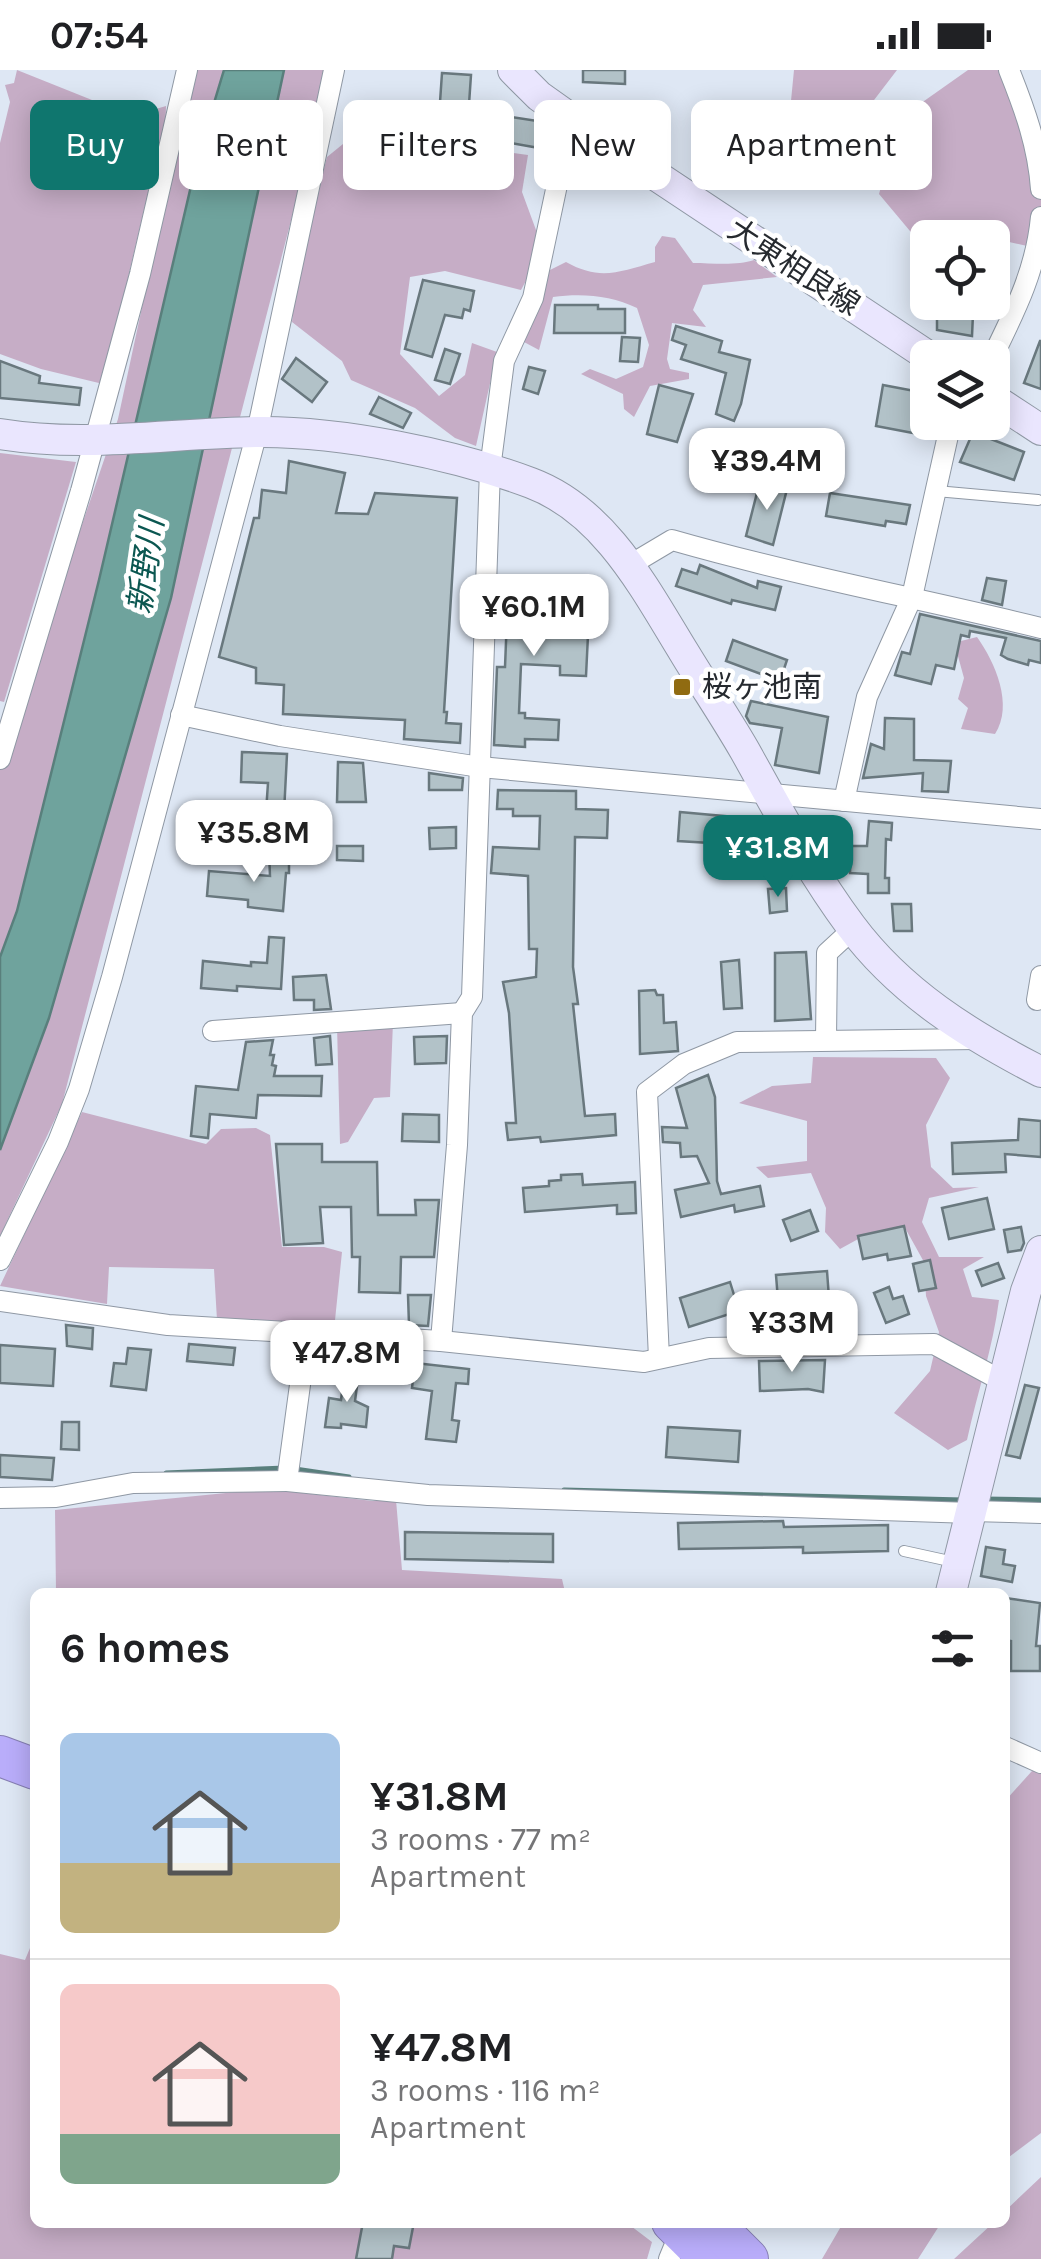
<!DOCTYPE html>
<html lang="en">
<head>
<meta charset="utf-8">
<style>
	:root { --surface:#fff; --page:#f2f2f2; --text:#202124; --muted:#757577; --line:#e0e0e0; --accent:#0f766e }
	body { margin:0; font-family:Karla,"Noto Sans JP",sans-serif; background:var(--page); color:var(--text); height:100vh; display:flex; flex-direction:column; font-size:38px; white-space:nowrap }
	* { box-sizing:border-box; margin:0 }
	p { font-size:32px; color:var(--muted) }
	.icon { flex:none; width:55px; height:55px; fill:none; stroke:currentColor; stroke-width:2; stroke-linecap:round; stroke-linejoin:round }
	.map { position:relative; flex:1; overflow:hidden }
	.panel { position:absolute; left:30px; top:1518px; width:980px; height:640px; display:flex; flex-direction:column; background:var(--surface); border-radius:15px; box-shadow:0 5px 25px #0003 }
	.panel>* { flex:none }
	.guide { position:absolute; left:30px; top:30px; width:982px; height:90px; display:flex; gap:20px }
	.controls { position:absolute; left:910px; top:150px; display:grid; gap:20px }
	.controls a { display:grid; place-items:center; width:100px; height:100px; border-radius:15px; background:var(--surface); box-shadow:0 5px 25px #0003; font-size:50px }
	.price { position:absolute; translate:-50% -85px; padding:0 22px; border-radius:20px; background:#fff; color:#222; font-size:32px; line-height:65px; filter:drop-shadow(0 2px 5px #0008) }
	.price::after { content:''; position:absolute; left:50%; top:60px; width:30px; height:22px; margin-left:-15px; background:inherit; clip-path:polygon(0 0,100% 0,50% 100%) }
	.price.on { background:var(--accent); color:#fff }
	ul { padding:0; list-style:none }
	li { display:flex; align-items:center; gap:30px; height:250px; padding:0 30px }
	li+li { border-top:2px solid var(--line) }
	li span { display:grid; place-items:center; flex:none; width:280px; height:200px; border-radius:15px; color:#555 }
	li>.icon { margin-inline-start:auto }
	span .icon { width:120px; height:120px; fill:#fffc; stroke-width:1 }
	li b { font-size:42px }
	h2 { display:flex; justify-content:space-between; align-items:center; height:120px; padding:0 30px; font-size:42px }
	.chip { padding:0 35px; border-radius:15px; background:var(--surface); box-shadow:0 5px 25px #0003; font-size:35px; line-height:90px }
	.chip.on { background:var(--accent); color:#fff }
	.status { display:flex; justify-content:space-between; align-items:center; height:70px; padding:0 50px; background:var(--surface); direction:ltr }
	.status svg { height:28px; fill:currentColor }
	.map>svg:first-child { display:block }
</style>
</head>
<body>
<div class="status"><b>07:54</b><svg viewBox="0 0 49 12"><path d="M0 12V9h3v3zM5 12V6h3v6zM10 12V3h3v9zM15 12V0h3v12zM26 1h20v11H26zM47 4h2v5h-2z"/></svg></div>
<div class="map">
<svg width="1041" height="2189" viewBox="0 0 1041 2189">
	<rect width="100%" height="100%" fill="#dee7f4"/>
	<g fill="#c6adc6">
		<polygon points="17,0 132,46 166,36 165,71 156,89 103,314 41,299 0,284 0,73 10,32 5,15 14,13"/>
		<polygon points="193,0 330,0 62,1034 0,1166 0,695 118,349"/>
		<polygon points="794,0 897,0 835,81 829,107 778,94 780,45 790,41"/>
		<polygon points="968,0 1006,0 1041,85 1041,179 951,159 949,167 928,168 927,204 915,167 879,124 900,48"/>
		<polygon points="359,61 528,85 522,122 543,179 521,220 445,201 410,207 400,284 439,326 465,305 472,273 497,282 476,376 455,368 415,338 351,310 342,291 292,252 296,209 327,87"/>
		<path d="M 662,166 L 675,168 L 693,193 C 712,193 737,196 754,190 L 777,207 L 703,215 L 693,240 L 706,257 L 672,253 L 667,289 L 670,299 L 689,303 L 689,309 L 650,316 L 634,347 L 624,339 L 623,324 L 581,304 L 590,299 L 616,309 L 643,297 L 649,275 L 637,238 C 611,225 581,223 553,227 L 539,280 L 524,272 L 548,201 L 566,192 C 600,211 619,202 655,192 L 655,177 Z"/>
		<polygon points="0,383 76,392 4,632 0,631"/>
		<path d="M 977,567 C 995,592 1014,635 995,664 L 961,659 L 968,638 L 958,629 L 964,608 L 956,579 L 961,571 Z"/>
		<polygon points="393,952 390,1027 374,1028 348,1072 340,1074 337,955"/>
		<path d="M 813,987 L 936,988 L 950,1008 L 926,1055 L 931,1097 L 953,1118 L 979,1117 L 929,1128 L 922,1152 L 939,1187 L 984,1187 L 963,1199 L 972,1227 L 999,1230 C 993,1278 977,1323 967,1370 L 948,1380 L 894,1343 L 930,1301 L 939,1262 L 926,1226 L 924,1192 L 904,1156 L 860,1168 L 840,1179 L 825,1162 L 826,1138 L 811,1103 L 768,1108 L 756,1097 L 807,1091 L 807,1051 L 739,1033 L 772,1016 L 811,1013 Z"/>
		<polygon points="82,1042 206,1074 221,1059 256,1058 270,1065 282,1177 324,1177 342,1182 334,1260 217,1250 214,1199 109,1197 107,1234 0,1216"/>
		<polygon points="267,1419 373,1431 396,1430 402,1500 562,1509 565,1522 56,1522 55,1440"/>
		<polygon points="1041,1691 1041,2063 1005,2090 1005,1731"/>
		<polygon points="35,1866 35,2152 627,2153 652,2172 647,2189 0,2189 0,1884 25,1890"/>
		<polygon points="1041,2107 1041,2189 954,2189 993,2153 1005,2152 1005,2141"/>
		<polygon points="843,2153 843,2152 941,2153 918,2189 822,2189"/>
	</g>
	<polygon fill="#6fa39d" stroke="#597f7c" stroke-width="2.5" points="224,0 284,0 171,528 49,948 0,1080 0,887 17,841 99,510 198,86"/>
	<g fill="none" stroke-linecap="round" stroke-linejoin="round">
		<g stroke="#597f7c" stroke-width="5">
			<polyline points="295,1399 349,1407"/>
			<polyline points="166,1403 285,1398"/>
			<polyline points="564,1420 963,1430"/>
			<polyline points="984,1429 1041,1430"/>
		</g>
	</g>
	<g fill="#b2c2c8" stroke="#69787e" stroke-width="2.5">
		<polygon points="583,0 625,0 625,14 583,12"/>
		<polygon points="442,3 471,5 466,78 437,76"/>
		<polygon points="498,45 544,52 539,78 494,70"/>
		<rect x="712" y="52" width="39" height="26"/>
		<polygon points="423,210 474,221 470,241 464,239 462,248 445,245 432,287 405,279"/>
		<polygon points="947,232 965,232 965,244 973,244 972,266 937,260 937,245 947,246"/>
		<polygon points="555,235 598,235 598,239 625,239 625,263 554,263"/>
		<polygon points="676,256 722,271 719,282 750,290 741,334 734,351 716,344 726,303 681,289 686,275 672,270"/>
		<polygon points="622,267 640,268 638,292 620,291"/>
		<polygon points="1040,271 1041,271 1041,319 1024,313"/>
		<polygon points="445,279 460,284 450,314 435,310"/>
		<polygon points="296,288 327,312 312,332 282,309"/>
		<polygon points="0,291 40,306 39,313 81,318 79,335 0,328"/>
		<polygon points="529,297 545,301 538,324 523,319"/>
		<polygon points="659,315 693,324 677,372 647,364"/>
		<polygon points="883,315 920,322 913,363 876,356"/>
		<polygon points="379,327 411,343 403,358 370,344"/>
		<polygon points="973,362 1024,382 1014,410 960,392"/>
		<polygon points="289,391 345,403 336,443 368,444 375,423 457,428 444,642 447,642 446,653 461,654 460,673 404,669 405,650 283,644 284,615 256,613 256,598 219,587 254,448 259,448 262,420 286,423"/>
		<polygon points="760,411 787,419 773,475 746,466"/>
		<polygon points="830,423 910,435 906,454 886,451 885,456 826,446"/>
		<polygon points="700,495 757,518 758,511 781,517 775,540 732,530 731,534 676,516 682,499 697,504"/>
		<polygon points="987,508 1006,511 1002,535 982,530"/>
		<polygon points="507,515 569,524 564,564 588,565 586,606 560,605 560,596 521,594 519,643 525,643 525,648 559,650 558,670 525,669 525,677 494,675 497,597 505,597 507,547 503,546"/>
		<polygon points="920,544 1041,571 1041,593 1029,590 1028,595 1008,589 1001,585 1006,568 970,561 969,567 961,565 954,599 936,595 931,614 895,605 902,582 910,584"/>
		<polygon points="733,570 787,590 780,611 726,591"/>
		<polygon points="751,631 828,647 819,703 775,695 782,658 750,653 746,646"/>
		<polygon points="885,648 914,649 914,690 951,691 948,722 922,721 923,703 863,708 871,674 884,679"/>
		<polygon points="242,682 287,684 284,743 266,742 268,713 241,712"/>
		<polygon points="338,692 363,693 366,732 337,732"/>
		<polygon points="429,703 463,708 462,720 429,720"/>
		<polygon points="498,720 576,721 576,739 608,740 607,768 575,767 573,897 578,934 573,934 585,1046 615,1044 616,1065 541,1072 540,1067 508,1070 506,1053 516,1053 509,943 503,912 536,907 537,879 529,879 528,806 491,803 493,777 539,779 540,746 513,746 513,739 497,739"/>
		<polygon points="680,742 745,748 743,775 678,771"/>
		<polygon points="869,751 892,753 891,770 886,769 885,808 889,808 889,823 868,823 868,804 850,803 851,776 867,776"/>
		<polygon points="456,757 456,778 430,779 429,758"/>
		<polygon points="337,776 363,776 363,791 337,790"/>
		<polygon points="269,782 289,782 289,803 286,803 283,841 248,837 248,830 207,826 209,801 270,806"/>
		<polygon points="786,818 787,841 770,843 768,819"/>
		<polygon points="892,834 911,834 912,861 894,861"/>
		<polygon points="269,867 284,868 281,919 237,916 237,921 201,918 203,891 251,896 251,892 267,893"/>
		<polygon points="806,882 811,949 775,951 775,883"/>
		<polygon points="739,890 742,938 724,939 721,892"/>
		<polygon points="326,905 331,939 314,940 314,930 294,930 293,907"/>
		<polygon points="655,920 657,925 663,925 664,953 676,952 678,981 640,984 639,921"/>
		<polygon points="330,966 332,994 316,995 314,968"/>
		<polygon points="447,966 446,993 415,994 414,967"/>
		<polygon points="273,970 270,985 274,985 272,995 276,996 274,1006 322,1006 321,1026 258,1025 256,1048 210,1044 208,1068 191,1066 196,1016 238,1020 246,972"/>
		<polygon points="708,1005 715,1027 717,1111 721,1124 760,1116 764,1136 735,1142 734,1135 681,1147 675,1120 709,1113 697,1086 681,1087 680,1073 663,1072 662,1057 687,1058 676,1018"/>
		<polygon points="403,1044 439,1045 439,1072 402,1071"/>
		<polygon points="1019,1049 1041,1051 1041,1087 1005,1084 1006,1102 953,1104 952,1073 1018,1070"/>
		<polygon points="276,1074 322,1074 322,1092 377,1092 378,1145 416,1145 415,1130 439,1130 434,1187 401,1187 400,1223 359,1222 360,1187 352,1187 351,1137 320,1137 323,1173 284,1175"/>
		<polygon points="582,1104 583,1115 635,1112 636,1143 617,1144 617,1135 525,1142 523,1118 549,1116 549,1111 561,1110 561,1105"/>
		<polygon points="987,1128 994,1159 949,1169 942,1138"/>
		<polygon points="810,1140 818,1161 791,1171 783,1150"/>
		<polygon points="904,1156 911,1186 888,1190 887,1184 863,1189 858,1166"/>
		<polygon points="1021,1157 1024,1173 1021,1180 1008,1182 1004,1160"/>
		<polygon points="930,1190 936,1218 919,1221 913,1194"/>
		<polygon points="998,1193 1004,1208 982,1216 976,1201"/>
		<polygon points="827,1201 829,1228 850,1226 853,1262 847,1262 838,1243 824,1244 824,1240 779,1243 776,1205"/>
		<polygon points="730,1212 739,1241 689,1257 680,1228"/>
		<polygon points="889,1217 893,1229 903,1226 909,1244 886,1253 874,1223"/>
		<polygon points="408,1225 431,1225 428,1256 409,1255"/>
		<polygon points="66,1255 93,1258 92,1279 67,1276"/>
		<polygon points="189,1274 235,1278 233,1295 187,1291"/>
		<polygon points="0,1275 55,1279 53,1316 0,1313"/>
		<polygon points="128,1278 151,1280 146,1320 111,1316 114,1293 126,1294"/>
		<polygon points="825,1290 823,1322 808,1319 760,1321 759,1291"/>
		<polygon points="415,1293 469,1299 468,1314 456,1313 452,1350 459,1351 456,1372 426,1369 432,1321 412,1318"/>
		<polygon points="345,1299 359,1301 355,1331 368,1337 366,1357 341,1354 341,1358 325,1357 329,1328 341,1330"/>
		<polygon points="1025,1315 1039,1318 1020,1388 1006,1385"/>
		<polygon points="62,1352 79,1352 79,1380 61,1379"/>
		<polygon points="668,1357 740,1361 738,1392 666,1387"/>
		<polygon points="0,1385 54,1388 52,1410 0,1407"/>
		<polygon points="783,1451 784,1457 888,1455 888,1481 803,1483 803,1477 679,1479 678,1453"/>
		<polygon points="405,1462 553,1464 553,1492 405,1489"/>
		<polygon points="986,1477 1005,1480 1003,1494 1015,1496 1012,1512 981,1506"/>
		<polygon points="1005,1528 1040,1533 1036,1576 1040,1576 1040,1601 1011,1601 1011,1571 1005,1570"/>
		<polygon points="363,2152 414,2152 409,2178 394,2176 392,2189 356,2189"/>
	</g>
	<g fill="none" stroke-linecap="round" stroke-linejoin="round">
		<g stroke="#8f98a4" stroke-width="12">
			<g id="lane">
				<polyline points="936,421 1038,430"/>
				<polyline points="904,1481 954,1492"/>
			</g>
		</g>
		<g stroke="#8f98a4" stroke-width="22">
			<g id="street">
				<path d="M 1009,0 C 1025,40 1038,76 1041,119"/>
				<path d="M 992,288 C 1015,241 1036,200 1041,147"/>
				<path d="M 630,495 L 672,470 C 794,505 918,528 1041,558"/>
				<polyline points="181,645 280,666 480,697 1041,749"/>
				<polyline points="0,689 81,421 140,204 187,0"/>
				<polyline points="844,731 867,627 912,527 951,352"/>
				<polyline points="1037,930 1041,906"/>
				<polyline points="213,961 462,943"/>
				<polyline points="826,970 827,883 853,859"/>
				<polyline points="0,1190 58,1072 79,1019 112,907 257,362 334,0"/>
				<polyline points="0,1231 168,1255 441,1271 457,1075 462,943 472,927 490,399 504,291 533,228 564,82 577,53"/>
				<polyline points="307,1263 287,1411 428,1425 971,1443"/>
				<polyline points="441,1271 644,1292 709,1278 934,1274 1004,1312"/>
				<polyline points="659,1288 647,1022 684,994 737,972 977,969"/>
				<polyline points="0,1428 56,1427 133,1413 287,1411"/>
				<polyline points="972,1441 1041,1443"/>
				<polyline points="1005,1677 1041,1693"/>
				<polyline points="669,2189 681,2160"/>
			</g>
		</g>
		<g stroke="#8f98a4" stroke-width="32">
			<g id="secondary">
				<polyline points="513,0 539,26 577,53 931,288"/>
				<polyline points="992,328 1041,360"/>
				<path d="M 0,364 C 86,378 171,363 257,362 C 340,361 454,384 531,413 C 606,441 646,521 685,584 C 705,617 726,648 745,681 C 778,740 810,801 851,856 C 900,922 969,965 1041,1002"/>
				<polyline points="951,1522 1026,1221 1041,1181"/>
			</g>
		</g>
		<g stroke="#867fb3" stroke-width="42">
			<g id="highway">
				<polyline points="0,1686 35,1699"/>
				<polyline points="672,2152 709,2189"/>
				<polyline points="711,2152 748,2189"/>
			</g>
		</g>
		<use href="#lane" stroke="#fff" stroke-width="10"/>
		<use href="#street" stroke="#fff" stroke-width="20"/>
		<use href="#secondary" stroke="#eae6fe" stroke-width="30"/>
		<use href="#highway" stroke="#b9adfa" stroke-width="40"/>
	</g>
	<rect fill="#906b11" stroke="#fff" stroke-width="4" x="672" y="607" width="20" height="20" rx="5"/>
	<g text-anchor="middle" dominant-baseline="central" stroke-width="9" stroke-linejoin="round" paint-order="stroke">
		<g font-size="30" fill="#262a2f" stroke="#fff">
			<text transform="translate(794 197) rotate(33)">大東相良線</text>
		</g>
		<g font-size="30" fill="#262a2f" stroke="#fff" text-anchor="start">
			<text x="702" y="617">桜ヶ池南</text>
		</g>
		<g font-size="32" font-style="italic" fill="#0b5751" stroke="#fff">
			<text transform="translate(146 496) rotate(-82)">新野川</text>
		</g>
	</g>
</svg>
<div class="controls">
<a><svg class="icon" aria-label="locate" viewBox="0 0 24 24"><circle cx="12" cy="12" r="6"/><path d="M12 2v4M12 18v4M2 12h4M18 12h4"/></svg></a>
<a><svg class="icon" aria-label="layers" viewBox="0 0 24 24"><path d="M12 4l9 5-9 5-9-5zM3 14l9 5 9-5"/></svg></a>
</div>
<b class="price" style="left:767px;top:443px">¥39.4M</b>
<b class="price" style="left:534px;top:589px">¥60.1M</b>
<b class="price" style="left:254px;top:815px">¥35.8M</b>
<b class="price on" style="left:778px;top:830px">¥31.8M</b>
<b class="price" style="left:792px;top:1305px">¥33M</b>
<b class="price" style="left:347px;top:1335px">¥47.8M</b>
<div class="guide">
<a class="chip on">Buy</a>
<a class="chip">Rent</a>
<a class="chip">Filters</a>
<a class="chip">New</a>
<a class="chip">Apartment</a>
</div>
<section class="panel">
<h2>6 homes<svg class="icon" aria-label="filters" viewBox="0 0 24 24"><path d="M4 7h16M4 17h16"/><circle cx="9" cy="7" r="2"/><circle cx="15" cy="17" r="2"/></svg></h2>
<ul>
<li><span style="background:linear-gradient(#a9c7e8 65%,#c2b280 0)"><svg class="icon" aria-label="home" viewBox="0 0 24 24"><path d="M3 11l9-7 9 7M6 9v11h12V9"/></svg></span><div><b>¥31.8M</b><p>3 rooms · 77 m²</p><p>Apartment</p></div></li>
<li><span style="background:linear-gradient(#f6c9c9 75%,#7fa58c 0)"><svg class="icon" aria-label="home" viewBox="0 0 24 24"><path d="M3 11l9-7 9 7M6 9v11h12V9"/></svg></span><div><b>¥47.8M</b><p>3 rooms · 116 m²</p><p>Apartment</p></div></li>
</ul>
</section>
</div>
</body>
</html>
